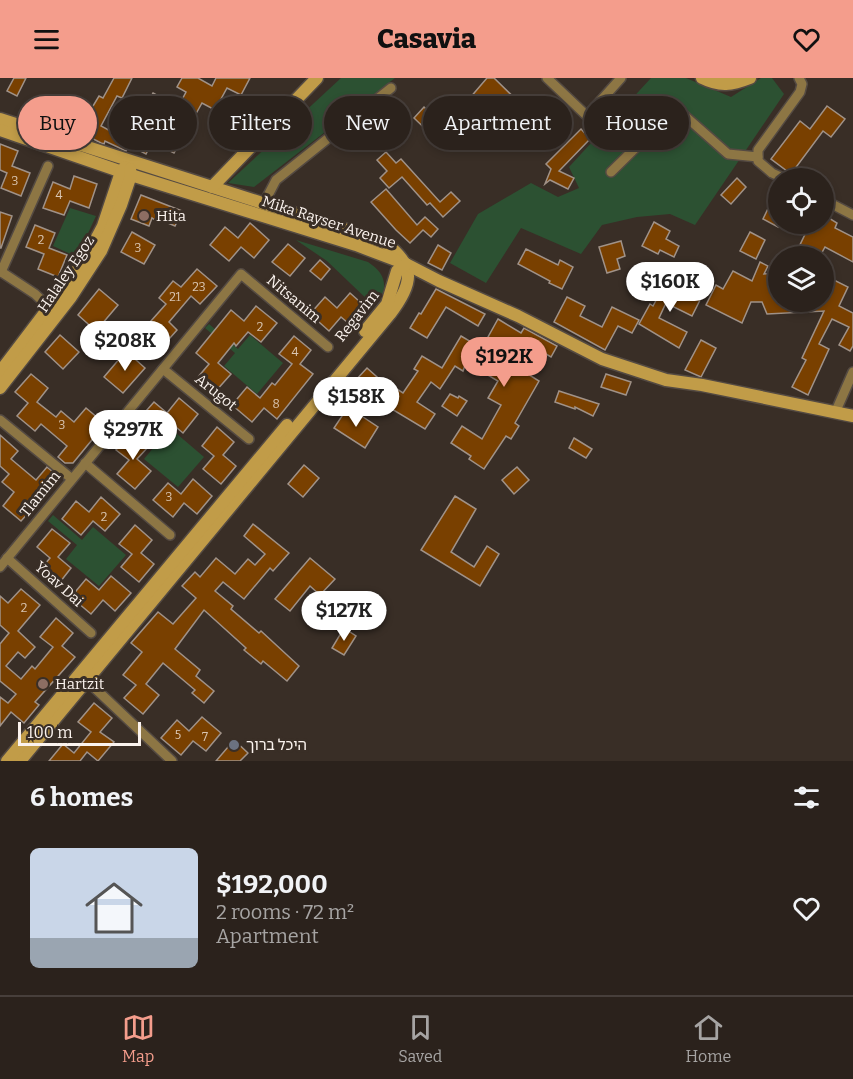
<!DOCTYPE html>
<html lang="en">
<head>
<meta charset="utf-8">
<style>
	:root { --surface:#2b221c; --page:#372f29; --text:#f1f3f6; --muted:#a6a4a3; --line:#473f3b; --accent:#f49d8c }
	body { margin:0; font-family:Bitter,"Noto Sans Hebrew",serif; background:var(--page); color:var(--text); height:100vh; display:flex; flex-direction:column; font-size:22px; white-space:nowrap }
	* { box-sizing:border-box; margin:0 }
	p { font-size:20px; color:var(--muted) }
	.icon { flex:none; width:33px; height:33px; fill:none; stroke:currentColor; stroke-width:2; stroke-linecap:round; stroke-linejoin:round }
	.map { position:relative; height:683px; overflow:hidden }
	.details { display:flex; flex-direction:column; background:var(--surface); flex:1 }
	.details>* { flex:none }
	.hud { position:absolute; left:18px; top:18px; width:818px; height:54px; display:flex; gap:12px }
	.fabs { position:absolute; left:768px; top:90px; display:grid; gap:12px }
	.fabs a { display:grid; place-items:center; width:66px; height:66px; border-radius:50%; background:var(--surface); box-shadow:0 3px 9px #0003,0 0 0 2px var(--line); font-size:30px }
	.scale { position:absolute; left:18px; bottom:15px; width:123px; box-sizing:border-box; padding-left:6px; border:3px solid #fbf3ee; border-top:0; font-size:16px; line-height:21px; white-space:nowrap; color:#fbf3ee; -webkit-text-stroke:4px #392e26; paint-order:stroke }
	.price { position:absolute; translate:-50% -51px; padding:0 14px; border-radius:21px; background:#fff; color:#222; font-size:20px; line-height:39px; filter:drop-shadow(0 2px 3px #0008) }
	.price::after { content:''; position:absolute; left:50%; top:36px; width:18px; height:14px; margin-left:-9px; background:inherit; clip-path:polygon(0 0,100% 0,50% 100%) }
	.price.on { background:var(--accent); color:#111 }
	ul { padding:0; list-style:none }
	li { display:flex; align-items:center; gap:18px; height:150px; padding:0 30px }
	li+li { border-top:2px solid var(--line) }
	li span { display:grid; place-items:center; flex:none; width:168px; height:120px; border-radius:9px; color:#555 }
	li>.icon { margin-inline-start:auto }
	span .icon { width:72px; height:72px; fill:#fffc; stroke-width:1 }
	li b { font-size:26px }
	h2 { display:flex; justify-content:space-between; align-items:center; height:72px; padding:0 30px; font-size:26px }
	.pill { padding:0 21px; border-radius:27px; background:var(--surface); box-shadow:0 3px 9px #0003,0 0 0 2px var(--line); font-size:21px; line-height:54px }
	.pill.on { background:var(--accent); color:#111 }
	header { display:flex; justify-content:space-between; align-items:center; height:78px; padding:0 30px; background:var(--accent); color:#111; font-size:27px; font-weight:800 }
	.tab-bar { display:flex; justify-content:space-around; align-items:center; height:84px; border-top:2px solid var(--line); background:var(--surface); font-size:16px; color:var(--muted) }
	.tab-bar a { display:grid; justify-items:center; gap:3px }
	.tab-bar .on { color:var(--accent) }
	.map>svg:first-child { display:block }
</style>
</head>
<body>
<header><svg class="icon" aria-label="menu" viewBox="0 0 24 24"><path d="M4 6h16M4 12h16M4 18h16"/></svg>Casavia<svg class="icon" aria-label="heart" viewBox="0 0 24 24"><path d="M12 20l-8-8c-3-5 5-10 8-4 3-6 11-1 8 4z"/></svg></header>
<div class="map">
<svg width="853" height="683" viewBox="0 0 853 683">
	<rect width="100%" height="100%" fill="#392e26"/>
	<g fill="#2c5132">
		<polygon points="341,0 395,0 254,109 228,105"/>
		<polygon points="651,0 686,0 731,19 761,0 772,0 784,16 695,147 670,136 637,139 602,147 581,176 521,150 486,205 450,185 478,136 531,105 558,119 579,110 569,89"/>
		<polygon points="70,130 96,138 77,179 53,168"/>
		<path d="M 296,162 L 368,184 C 383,194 388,204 381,221 L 372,226 L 327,183 Z"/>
		<polygon points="209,246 238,271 250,257 283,285 257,316 224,288 235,275 205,250"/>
		<polygon points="170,350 204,379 178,409 144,381"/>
		<polygon points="53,437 82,462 93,449 126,477 99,508 66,481 77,467 48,443"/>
	</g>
	<g fill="#794000" stroke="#a09288" stroke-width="1.5">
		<polygon points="14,0 26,0 17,18 7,13"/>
		<polygon points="114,0 132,0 122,20 117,18 101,48 116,56 118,53 127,58 131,51 153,62 146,76 129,67 126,73 105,63 104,66 101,65 78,53 99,18 103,20"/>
		<polygon points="182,0 198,0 212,8 216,0 250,0 241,17 227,10 215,32 202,25 174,75 158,67 186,14 177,9"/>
		<polygon points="487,0 494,0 533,38 525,46 496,18 481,33 469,21"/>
		<polygon points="153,15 167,23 158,39 144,32"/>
		<polygon points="827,28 845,41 831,59 823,53 791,96 771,81 800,43 810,51"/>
		<polygon points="424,29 449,53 438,63 414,40"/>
		<polygon points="372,35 379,43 365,55 358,47"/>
		<polygon points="227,38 241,51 226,68 212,55"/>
		<polygon points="581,51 590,61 559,93 574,100 568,111 550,102 545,106 551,91 546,86"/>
		<polygon points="0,66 18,73 12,88 30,95 21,118 1,110 7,95 0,92"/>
		<polygon points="386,74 396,85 401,81 440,124 451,114 460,123 443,139 430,125 427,127 402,99 389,110 380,100 387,93 377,82"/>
		<polygon points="74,98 97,106 89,130 70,123 64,137 43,130 53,104 70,111"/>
		<polygon points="737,100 746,109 731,126 721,117"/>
		<polygon points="778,110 778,149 763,141"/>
		<polygon points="386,111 417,147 425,139 438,151 431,159 423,152 410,165 396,152 371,124"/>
		<polygon points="141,117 182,133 175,148 156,140 155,142 152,140 149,148 131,141"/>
		<polygon points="0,134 12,138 1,170 0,170"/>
		<polygon points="824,137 837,145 835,150 853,159 853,184 825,169 820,178 813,178 798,171 810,146 824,146"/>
		<polygon points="654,144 670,153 666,161 679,168 674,179 660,172 658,176 642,168"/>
		<polygon points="250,145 269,162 254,180 241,169 229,183 210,167 225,149 238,160"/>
		<polygon points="35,147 55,155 49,170 67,177 58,199 38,191 44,176 26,169"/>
		<polygon points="132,154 155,167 144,186 121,174"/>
		<polygon points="750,154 765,162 756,181 740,173"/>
		<polygon points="621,163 625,178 617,181 620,191 607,195 599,169"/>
		<polygon points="288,166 305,180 290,198 272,184"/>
		<polygon points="438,167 451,175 442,192 428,185"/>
		<polygon points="526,171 558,187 560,182 573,189 562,211 549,205 550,203 518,186"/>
		<polygon points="320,182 330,191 321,202 310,193"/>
		<polygon points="760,184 768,188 764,196 778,195 778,224 824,224 824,218 832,201 848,209 839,228 853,235 853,268 850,273 839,267 849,249 832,241 819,266 829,271 808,317 792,309 806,282 802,280 824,233 767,236 762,224 751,224 742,245 706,227 716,207 723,211 733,193 752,203"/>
		<polygon points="197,191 217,208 200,226 191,218 169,244 177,252 162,269 143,252 166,226 159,220 173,203 181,209"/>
		<polygon points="667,202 701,220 692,238 666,225 659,240 687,254 679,270 639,246 650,226 653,228"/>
		<polygon points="99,211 118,227 96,253 78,237"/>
		<polygon points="436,211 485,236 478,248 446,229 427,260 410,250 419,235 421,236"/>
		<polygon points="350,215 369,232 354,250 341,239 329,253 310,236 325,219 337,230"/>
		<polygon points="567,219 585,228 580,238 602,249 612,229 639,242 632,255 618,248 605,272 554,244"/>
		<polygon points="256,228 277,245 261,264 248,254 236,268 234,265 218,285 231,296 215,314 198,299 209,286 196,275 231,232 244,243"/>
		<polygon points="498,241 521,255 524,250 557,268 551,279 534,269 522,290 523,293 539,303 515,345 519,348 511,361 506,358 484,391 469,381 471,378 451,365 462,348 482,361 501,327 488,320 498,303 476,290 493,262 488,259"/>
		<polygon points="60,257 79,274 63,291 45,274"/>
		<polygon points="294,258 311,272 300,286 313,296 277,341 264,330 252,344 232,327 247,309 260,320 272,305 275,307 292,286 279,276"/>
		<polygon points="461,258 473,265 463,293 455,288 440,311 431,304 417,324 435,336 425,351 390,330 391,328 369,313 368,314 355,303 367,290 385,306 386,304 403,315 418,293 414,291 422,278 442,290"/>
		<polygon points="701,262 716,270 701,299 685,292"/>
		<polygon points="126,273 145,290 123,315 104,299"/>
		<polygon points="31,296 48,310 37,324 56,339 61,333 74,344 86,330 105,346 73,385 65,385 58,379 67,368 41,346 35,353 17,338 28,325 15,314"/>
		<polygon points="606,296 631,304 626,317 601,309"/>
		<polygon points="559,313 599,326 593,338 575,329 575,331 555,324"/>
		<polygon points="450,316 458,320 459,318 467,323 457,338 442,328"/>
		<polygon points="179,320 198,336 183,355 170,344 159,358 139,341 154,324 167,335"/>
		<polygon points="348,329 378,349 365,370 334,350"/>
		<polygon points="217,349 234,364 223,377 236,388 221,406 203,391 214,378 202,368"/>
		<polygon points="132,354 149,368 137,381 151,393 135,411 117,396 129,382 116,372"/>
		<polygon points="0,357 18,373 11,381 36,402 47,389 53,394 54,407 21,443 3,428 14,414 2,404 9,396 0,388"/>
		<polygon points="574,360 592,371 586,380 569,370"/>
		<polygon points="304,387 319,400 303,419 288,406"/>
		<polygon points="517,389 529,402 514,416 502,402"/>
		<polygon points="193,401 212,418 197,436 184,425 173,439 153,422 168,405 181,416"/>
		<polygon points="455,418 476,431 451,474 474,489 487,468 499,476 480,508 421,472"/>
		<polygon points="101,419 120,436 105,453 93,443 81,457 62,441 76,423 89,434"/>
		<polygon points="253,446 289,475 273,493 270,490 244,521 223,504 215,513 233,528 231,531 259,555 261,553 299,588 287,603 263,583 261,586 244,572 246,570 204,532 175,571 200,592 196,598 214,613 204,625 192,615 195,612 163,585 146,606 159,617 143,636 124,620 136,607 123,597 142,574 131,565 158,534 173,546 196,520 182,508 195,494 200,499 216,480 235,496 248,481 255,487 265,476 244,458"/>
		<polygon points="135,447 152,462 141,475 154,486 139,504 121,489 132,476 119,466"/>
		<polygon points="52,451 70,465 58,479 71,490 57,508 39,493 50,480 37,469"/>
		<polygon points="310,480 335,501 320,517 310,508 290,533 275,521"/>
		<polygon points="111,498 131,515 115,533 103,522 91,536 71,519 86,501 99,512"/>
		<polygon points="21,511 40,527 18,553 35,569 25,580 18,574 6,588 21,601 32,588 35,591 53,569 40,559 56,540 73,555 62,568 75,579 35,624 39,627 24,645 11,634 0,648 0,619 8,625 16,616 0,603 0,566 9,555 0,547 0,518 8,525"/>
		<polygon points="344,550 356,558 344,577 332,570"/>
		<polygon points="94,625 112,640 100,654 114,664 98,683 87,674 80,683 49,683 63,666 74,675 91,654 78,644"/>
		<polygon points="202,639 221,655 206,673 193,663 181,677 161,660 177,642 189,653"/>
		<polygon points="234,662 248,675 240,683 216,683"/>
	</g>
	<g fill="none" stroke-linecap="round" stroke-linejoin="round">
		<g stroke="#544a42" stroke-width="12">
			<g id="street">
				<polyline points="547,0 587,38 621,0"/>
				<polyline points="611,94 676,30 728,76 758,79"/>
				<polyline points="783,100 772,95 758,83 758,72 800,14 802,6 799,0"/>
				<polyline points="824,122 853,137"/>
				<polyline points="264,125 276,102 391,10"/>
				<polyline points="0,193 35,216 53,233"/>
				<polyline points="1,194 48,88"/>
				<polyline points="163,291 249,361"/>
				<polyline points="835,335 853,294"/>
				<polyline points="0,342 72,401"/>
				<polyline points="85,385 170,457"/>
				<polyline points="7,480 91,555"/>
				<polyline points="0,489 241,196 328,269"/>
				<polyline points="82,598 172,683"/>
			</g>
		</g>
		<g stroke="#544a42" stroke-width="15">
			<g id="secondary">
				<path d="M 702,0 C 720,9 732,7 750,0"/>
				<path d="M 0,41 L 384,164 C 417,188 413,206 390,236 L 20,683"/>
				<polyline points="0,52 131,97 356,167 406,186 439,203 518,238 602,281 666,302 702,307 853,338"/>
				<polyline points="212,109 317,0"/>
				<polyline points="365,253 387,226 397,193 406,186"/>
				<polyline points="0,294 85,182 103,148 121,94 125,89"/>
				<polyline points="0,310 71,219 101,173 121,127 131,97 130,91"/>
				<polyline points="7,683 287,347"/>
			</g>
		</g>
		<use href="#street" stroke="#8d7644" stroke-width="9"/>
		<use href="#secondary" stroke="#c19c48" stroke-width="12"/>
	</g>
	<g fill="#8d6e63" stroke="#392e26" stroke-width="2">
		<circle cx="144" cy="138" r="6"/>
		<circle cx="43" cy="606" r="6"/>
	</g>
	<circle fill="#6b7280" stroke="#392e26" stroke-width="2" cx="234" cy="667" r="6"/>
	<g text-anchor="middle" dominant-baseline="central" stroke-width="6" stroke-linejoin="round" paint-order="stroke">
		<g font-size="12" fill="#dac6b2">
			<text x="15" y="103">3</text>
			<text x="59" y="117">4</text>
			<text x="41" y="162">2</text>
			<text x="138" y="170">3</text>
			<text x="199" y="209">23</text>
			<text x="175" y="219">21</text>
			<text x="260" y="249">2</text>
			<text x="295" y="274">4</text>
			<text x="276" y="326">8</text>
			<text x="62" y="347">3</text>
			<text x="169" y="419">3</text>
			<text x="104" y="439">2</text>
			<text x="24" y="530">2</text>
			<text x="178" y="657">5</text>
			<text x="205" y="659">7</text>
		</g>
		<g font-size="15" fill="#fbf3ee" stroke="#392e26" text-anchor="start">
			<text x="156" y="138">Hita</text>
			<text x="55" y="606">Hartzit</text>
			<text x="246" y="667">היכל ברוך</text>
		</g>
		<g font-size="15" fill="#fbf3ee" stroke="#392e26">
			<text transform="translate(329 144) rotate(18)">Mika Rayser Avenue</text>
			<text transform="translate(66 196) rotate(-56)">Halaley Egoz</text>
			<text transform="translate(294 221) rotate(40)">Nitsanim</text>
			<text transform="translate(357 238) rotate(-52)">Regavim</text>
			<text transform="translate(216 314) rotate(39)">Arugot</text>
			<text transform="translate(40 416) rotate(-51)">Tlamim</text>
			<text transform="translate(59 506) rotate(42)">Yoav Dai</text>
		</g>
	</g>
</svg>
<div class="fabs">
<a><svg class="icon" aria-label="locate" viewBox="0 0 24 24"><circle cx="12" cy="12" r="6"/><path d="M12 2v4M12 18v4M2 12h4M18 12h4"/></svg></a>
<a><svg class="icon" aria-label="layers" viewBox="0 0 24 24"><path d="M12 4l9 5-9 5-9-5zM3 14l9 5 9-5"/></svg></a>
</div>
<div class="scale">100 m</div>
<b class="price" style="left:670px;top:235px">$160K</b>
<b class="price" style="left:125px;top:294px">$208K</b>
<b class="price on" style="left:504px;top:310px">$192K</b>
<b class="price" style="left:356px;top:350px">$158K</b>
<b class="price" style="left:133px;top:383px">$297K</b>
<b class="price" style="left:344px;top:564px">$127K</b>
<div class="hud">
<a class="pill on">Buy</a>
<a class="pill">Rent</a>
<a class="pill">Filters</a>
<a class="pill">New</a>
<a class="pill">Apartment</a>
<a class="pill">House</a>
</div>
</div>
<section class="details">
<h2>6 homes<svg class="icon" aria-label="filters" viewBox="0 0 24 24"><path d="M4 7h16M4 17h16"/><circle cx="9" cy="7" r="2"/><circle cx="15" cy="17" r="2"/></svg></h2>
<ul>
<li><span style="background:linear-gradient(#c9d6e8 75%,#9aa5b1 0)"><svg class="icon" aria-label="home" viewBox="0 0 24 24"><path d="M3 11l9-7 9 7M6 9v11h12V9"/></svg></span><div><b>$192,000</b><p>2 rooms · 72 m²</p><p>Apartment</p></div><svg class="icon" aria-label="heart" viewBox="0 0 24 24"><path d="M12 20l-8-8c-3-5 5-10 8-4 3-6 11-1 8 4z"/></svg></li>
</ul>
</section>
<nav class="tab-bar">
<a class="on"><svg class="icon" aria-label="map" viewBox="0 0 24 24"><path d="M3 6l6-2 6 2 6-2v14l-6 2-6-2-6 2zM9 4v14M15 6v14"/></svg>Map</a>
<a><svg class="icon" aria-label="saved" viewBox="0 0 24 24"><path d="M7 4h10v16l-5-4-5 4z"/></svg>Saved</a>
<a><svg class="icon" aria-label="home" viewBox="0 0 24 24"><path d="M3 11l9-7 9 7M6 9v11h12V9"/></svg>Home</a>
</nav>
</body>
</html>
